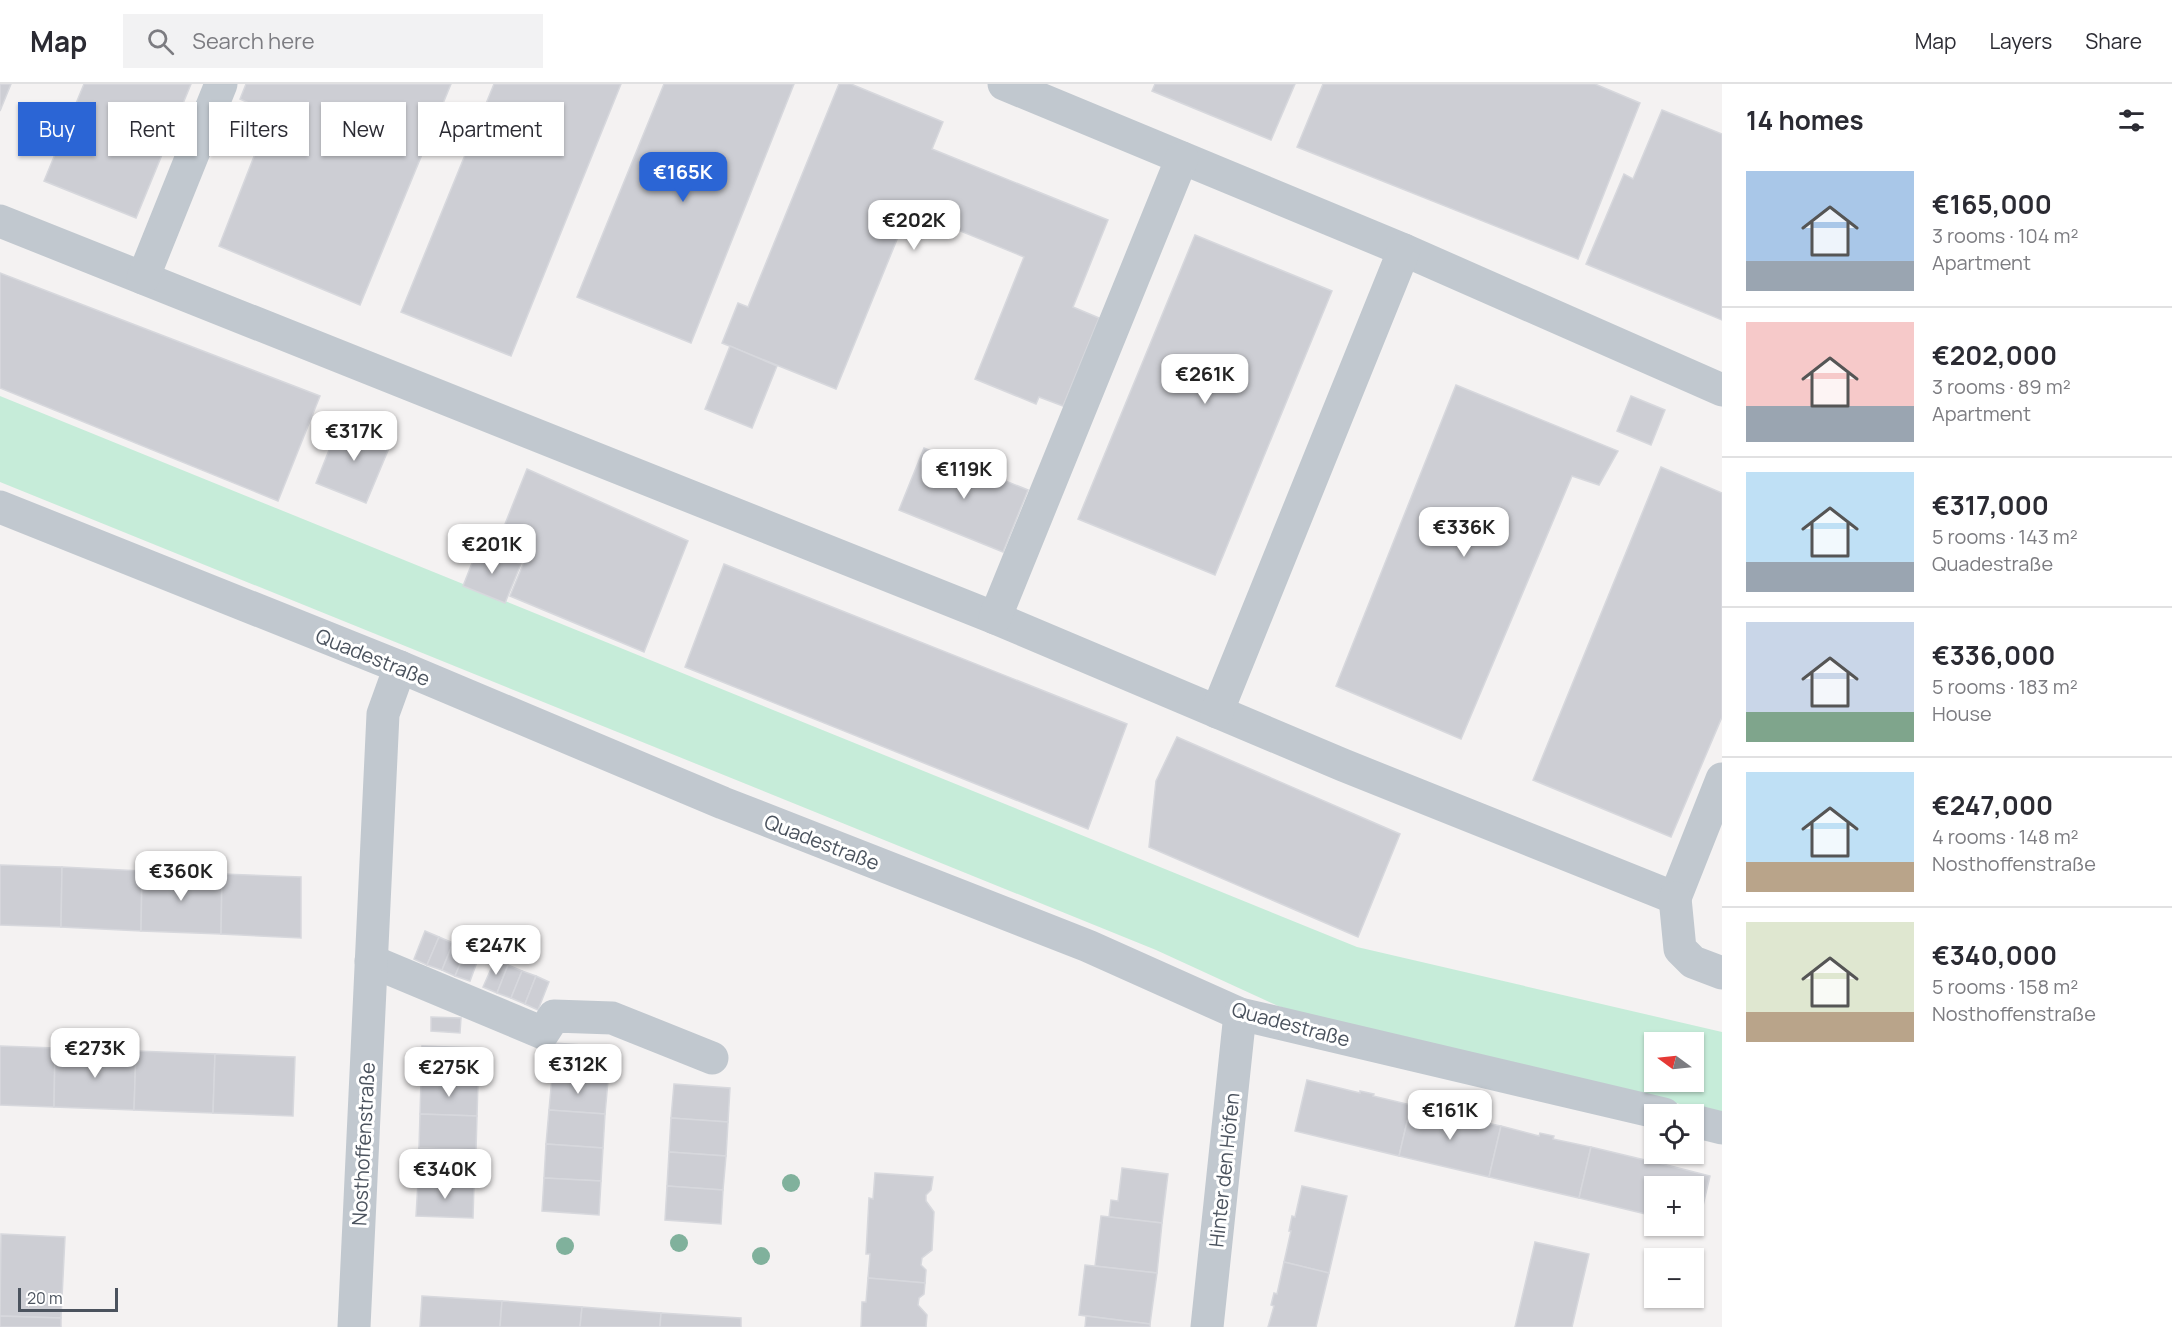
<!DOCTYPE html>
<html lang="en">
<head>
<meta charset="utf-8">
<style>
	:root { --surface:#fff; --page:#f2f2f3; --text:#2b2b33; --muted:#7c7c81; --line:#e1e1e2; --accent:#2b65d5 }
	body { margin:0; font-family:Manrope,sans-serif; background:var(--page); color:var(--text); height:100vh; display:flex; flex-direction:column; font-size:22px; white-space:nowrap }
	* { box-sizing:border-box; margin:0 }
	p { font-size:20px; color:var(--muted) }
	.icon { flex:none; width:33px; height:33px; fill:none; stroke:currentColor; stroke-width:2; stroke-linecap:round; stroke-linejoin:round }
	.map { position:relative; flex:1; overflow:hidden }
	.drawer { display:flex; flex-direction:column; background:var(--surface); width:450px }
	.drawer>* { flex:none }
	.top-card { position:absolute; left:18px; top:18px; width:570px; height:54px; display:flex; gap:12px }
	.needle { width:39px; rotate:285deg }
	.buttons { position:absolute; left:1644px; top:948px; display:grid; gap:12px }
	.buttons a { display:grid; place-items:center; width:60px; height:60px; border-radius:0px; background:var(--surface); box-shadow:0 2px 4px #0004; font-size:30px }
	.scale { position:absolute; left:18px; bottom:15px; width:100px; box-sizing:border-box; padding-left:6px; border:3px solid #4b535e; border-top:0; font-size:16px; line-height:21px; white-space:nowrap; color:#4b535e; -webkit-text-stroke:4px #fff; paint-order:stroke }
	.price { position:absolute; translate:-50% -51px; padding:0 14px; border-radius:12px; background:#fff; color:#222; font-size:20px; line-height:39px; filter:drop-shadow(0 2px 3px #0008) }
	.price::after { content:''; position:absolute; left:50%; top:36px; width:18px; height:14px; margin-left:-9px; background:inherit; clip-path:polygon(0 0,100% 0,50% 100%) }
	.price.selected { background:var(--accent); color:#fff }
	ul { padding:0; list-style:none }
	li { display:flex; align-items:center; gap:18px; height:150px; padding:0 24px }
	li+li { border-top:2px solid var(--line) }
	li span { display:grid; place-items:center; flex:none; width:168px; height:120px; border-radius:0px; color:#555 }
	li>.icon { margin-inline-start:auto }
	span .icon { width:72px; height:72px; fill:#fffc; stroke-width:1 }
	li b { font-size:26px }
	h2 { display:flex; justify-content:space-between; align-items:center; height:72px; padding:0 24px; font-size:26px }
	.tag { padding:0 21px; border-radius:0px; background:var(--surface); box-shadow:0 2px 4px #0004; font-size:21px; line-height:54px }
	.tag.selected { background:var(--accent); color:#fff }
	header { display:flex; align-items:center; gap:36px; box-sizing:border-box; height:84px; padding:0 30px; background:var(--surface); border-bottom:2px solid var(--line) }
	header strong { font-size:28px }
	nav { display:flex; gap:33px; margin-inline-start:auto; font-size:21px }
	.search { width:420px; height:54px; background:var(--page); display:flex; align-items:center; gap:15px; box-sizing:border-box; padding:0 21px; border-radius:0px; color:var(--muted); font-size:22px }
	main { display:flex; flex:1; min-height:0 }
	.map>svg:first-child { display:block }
</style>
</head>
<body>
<header>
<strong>Map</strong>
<div class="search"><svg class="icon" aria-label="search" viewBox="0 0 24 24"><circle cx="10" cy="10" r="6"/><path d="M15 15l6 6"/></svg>Search here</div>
<nav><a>Map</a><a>Layers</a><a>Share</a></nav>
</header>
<main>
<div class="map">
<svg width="1722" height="1243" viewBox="0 0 1722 1243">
	<rect width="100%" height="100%" fill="#f4f2f2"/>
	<path fill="#c6ecd9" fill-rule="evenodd" d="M 0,312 L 1357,863 L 1722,948 L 1722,1030 L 1317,934 L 1278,922 L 1156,866 L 0,398 ZM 1654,958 L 1694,958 L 1694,998 L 1654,998 Z"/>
	<g fill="#cdced4" stroke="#d7d8dd" stroke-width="1.5">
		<polygon points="0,0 11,0 0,27"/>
		<polygon points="84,0 191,0 136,134 44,97"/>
		<polygon points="246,0 451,0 360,221 219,162 271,29 240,15"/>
		<polygon points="494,0 621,0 511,272 401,228"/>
		<polygon points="664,0 794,0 691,259 577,213"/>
		<polygon points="839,0 851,0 943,38 932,65 1108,136 1073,223 1099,234 1063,322 1039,313 1036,320 975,295 1024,173 909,126 836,305 722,259 738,219 748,223"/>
		<polygon points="1155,0 1295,0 1271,56 1152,7"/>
		<polygon points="1323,0 1595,0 1640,19 1578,175 1297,63"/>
		<polygon points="1662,26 1722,50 1722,236 1586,180 1624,90 1633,95"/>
		<polygon points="1195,151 1332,207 1215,491 1078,435"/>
		<polygon points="0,189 320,312 278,417 0,304"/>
		<polygon points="730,262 777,282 752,344 705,325"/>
		<polygon points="1456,301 1618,367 1599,401 1572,392 1461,655 1336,602"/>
		<polygon points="1631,312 1665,326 1651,361 1617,347"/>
		<polygon points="341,336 392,357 366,419 316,399"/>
		<polygon points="924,364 1028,406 1003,468 899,426"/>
		<polygon points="1661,383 1722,409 1722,633 1671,753 1533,696"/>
		<polygon points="527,385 688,457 644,568 510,512 531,461 501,450"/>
		<polygon points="478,464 521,480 505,519 463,502"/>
		<polygon points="724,480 1127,640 1088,745 685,583"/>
		<polygon points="1177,653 1400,750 1358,853 1149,763 1156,697"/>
		<polygon points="0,781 62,783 61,843 0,841"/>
		<polygon points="62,783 142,787 141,847 61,843"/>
		<polygon points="142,787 222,790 221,850 141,847"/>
		<polygon points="222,790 301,793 301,854 221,850"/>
		<polygon points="425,847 439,853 427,881 414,875"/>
		<polygon points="439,853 453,859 442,886 427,881"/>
		<polygon points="453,859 467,864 455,892 442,886"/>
		<polygon points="467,864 480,870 470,897 455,892"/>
		<polygon points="495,876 508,881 497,909 483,903"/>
		<polygon points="508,881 522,887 511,914 497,909"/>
		<polygon points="522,887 536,892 525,920 511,914"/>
		<polygon points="536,892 549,898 538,926 525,920"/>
		<polygon points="431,933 461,934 460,949 431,947"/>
		<polygon points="554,959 610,963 608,997 552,993"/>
		<polygon points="0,962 55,964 54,1023 0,1021"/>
		<polygon points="422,962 479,964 478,998 421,996"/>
		<polygon points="55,964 136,967 134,1026 54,1023"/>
		<polygon points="136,967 215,970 213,1029 134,1026"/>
		<polygon points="215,970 295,973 293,1032 213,1029"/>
		<polygon points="552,993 608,997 605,1030 549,1026"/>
		<polygon points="421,996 478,998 477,1032 420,1030"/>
		<polygon points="1307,996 1360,1009 1360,1007 1374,1010 1373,1012 1411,1021 1399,1072 1295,1047"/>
		<polygon points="674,1000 730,1004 728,1038 671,1034"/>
		<polygon points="1411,1021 1450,1030 1450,1028 1464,1031 1464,1034 1501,1042 1489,1093 1399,1072"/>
		<polygon points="549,1026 605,1030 603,1064 546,1060"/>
		<polygon points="420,1030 477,1032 476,1066 419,1064"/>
		<polygon points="671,1034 728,1038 726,1072 669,1068"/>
		<polygon points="1501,1042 1539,1052 1540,1049 1554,1052 1553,1055 1591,1063 1579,1114 1489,1093"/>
		<polygon points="546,1060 603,1064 601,1097 544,1094"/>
		<polygon points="1591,1063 1645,1076 1645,1074 1658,1077 1659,1079 1710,1092 1698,1143 1693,1142 1694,1102 1654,1102 1654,1132 1579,1114"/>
		<polygon points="419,1064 476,1066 474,1100 418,1098"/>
		<polygon points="669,1068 726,1072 723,1106 667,1102"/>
		<polygon points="1122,1084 1168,1090 1162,1139 1109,1133 1111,1116 1118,1117"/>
		<polygon points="875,1089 933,1093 931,1106 926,1111 926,1117 934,1128 932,1166 922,1174 921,1181 926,1186 925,1199 868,1194 870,1170 866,1170 869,1114 873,1115"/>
		<polygon points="544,1094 601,1097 599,1131 542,1127"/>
		<polygon points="418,1098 474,1100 473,1134 416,1132"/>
		<polygon points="667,1102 723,1106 721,1140 665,1136"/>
		<polygon points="1302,1102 1347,1112 1329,1189 1284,1178 1291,1147 1289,1147 1292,1132 1295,1133"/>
		<polygon points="1101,1132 1162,1139 1157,1189 1095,1182"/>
		<polygon points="1,1150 65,1153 61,1234 0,1232"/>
		<polygon points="1535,1158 1589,1170 1572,1243 1515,1243"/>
		<polygon points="1284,1178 1329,1189 1316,1243 1268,1243 1274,1222 1271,1221 1274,1209 1277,1210"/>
		<polygon points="1085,1181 1157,1189 1150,1240 1079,1231"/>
		<polygon points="868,1194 925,1199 924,1210 919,1214 918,1221 927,1231 926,1243 861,1243 862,1218 866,1218"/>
		<polygon points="422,1212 502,1217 500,1243 420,1243"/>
		<polygon points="502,1217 582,1223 580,1243 500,1243"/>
		<polygon points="582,1223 661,1229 660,1243 580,1243"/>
		<polygon points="661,1229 741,1234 741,1243 660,1243"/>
		<polygon points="0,1232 61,1234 61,1243 0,1243"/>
		<polygon points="1086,1232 1150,1240 1150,1243 1085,1243"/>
	</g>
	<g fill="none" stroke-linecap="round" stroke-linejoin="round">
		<g stroke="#c1c8cf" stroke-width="33">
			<polyline points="1004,0 1404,166 1722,306"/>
			<polyline points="0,137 995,534 1343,681 1675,814 1722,695"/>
			<polyline points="143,194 221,0"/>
			<polyline points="0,423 400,583 723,719 1088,862 1240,930 1664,1030"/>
			<polyline points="995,534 1182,74"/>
			<polyline points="1217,628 1404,166"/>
			<polyline points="1675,814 1680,865 1693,878 1722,889"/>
			<polyline points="371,877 543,949 554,932 612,934 712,974"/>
			<polyline points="1694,1037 1722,1044"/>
			<polyline points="354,1243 383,630 400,583"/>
			<polyline points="1207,1243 1240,930"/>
		</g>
	</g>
	<g fill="#80b19c">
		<circle cx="791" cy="1099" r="9"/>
		<circle cx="679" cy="1159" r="9"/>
		<circle cx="565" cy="1162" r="9"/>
		<circle cx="761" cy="1172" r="9"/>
	</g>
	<g text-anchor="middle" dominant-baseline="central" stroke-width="6" stroke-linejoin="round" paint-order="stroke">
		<g font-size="20" fill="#4b535e" stroke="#fff">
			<text transform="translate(373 573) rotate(22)">Quadestraße</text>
			<text transform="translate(822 758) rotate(21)">Quadestraße</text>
			<text transform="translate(1291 940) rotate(15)">Quadestraße</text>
			<text transform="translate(363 1060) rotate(-87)">Nosthoffenstraße</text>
			<text transform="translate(1224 1086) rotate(-84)">Hinter den Höfen</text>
		</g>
	</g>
</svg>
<div class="buttons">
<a><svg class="needle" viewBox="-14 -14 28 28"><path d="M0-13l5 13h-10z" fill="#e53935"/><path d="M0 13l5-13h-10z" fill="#7c7c81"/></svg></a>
<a><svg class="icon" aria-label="locate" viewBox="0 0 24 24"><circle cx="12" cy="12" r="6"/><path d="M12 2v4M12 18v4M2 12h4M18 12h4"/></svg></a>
<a>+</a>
<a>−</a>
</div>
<div class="scale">20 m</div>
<b class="price selected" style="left:683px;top:119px">€165K</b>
<b class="price" style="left:914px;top:167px">€202K</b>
<b class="price" style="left:1205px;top:321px">€261K</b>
<b class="price" style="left:354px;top:378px">€317K</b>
<b class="price" style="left:964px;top:416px">€119K</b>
<b class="price" style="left:1464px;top:474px">€336K</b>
<b class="price" style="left:492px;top:491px">€201K</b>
<b class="price" style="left:181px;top:818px">€360K</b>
<b class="price" style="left:496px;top:892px">€247K</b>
<b class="price" style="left:95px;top:995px">€273K</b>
<b class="price" style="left:578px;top:1011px">€312K</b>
<b class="price" style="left:449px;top:1014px">€275K</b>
<b class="price" style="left:1450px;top:1057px">€161K</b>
<b class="price" style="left:445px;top:1116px">€340K</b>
<div class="top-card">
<a class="tag selected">Buy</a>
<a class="tag">Rent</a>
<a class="tag">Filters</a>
<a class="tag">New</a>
<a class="tag">Apartment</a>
</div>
</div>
<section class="drawer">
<h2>14 homes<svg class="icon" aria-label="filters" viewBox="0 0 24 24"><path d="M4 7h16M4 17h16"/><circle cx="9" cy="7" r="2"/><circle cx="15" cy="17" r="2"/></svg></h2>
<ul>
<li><span style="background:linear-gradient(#a9c7e8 75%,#9aa5b1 0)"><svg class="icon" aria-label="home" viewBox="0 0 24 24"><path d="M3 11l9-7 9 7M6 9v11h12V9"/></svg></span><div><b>€165,000</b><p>3 rooms · 104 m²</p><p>Apartment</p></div></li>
<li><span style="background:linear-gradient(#f6c9c9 70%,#9aa5b1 0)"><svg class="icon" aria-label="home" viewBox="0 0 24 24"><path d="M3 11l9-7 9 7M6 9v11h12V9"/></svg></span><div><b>€202,000</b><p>3 rooms · 89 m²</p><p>Apartment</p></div></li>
<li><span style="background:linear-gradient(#bfe0f5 75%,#9aa5b1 0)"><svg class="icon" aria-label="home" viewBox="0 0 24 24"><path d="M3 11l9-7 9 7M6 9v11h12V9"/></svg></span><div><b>€317,000</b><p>5 rooms · 143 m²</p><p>Quadestraße</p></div></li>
<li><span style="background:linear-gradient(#c9d6e8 75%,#7fa58c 0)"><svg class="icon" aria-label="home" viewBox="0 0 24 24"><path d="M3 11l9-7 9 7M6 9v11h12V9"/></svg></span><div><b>€336,000</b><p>5 rooms · 183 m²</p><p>House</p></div></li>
<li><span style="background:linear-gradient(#bfe0f5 75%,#b9a48a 0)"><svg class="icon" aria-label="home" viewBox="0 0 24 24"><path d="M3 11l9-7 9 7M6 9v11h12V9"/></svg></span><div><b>€247,000</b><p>4 rooms · 148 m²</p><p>Nosthoffenstraße</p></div></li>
<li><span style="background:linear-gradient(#dfe7d0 75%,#b9a48a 0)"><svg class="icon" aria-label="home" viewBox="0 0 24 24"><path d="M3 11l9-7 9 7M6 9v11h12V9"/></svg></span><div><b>€340,000</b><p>5 rooms · 158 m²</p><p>Nosthoffenstraße</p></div></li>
</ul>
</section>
</main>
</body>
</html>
